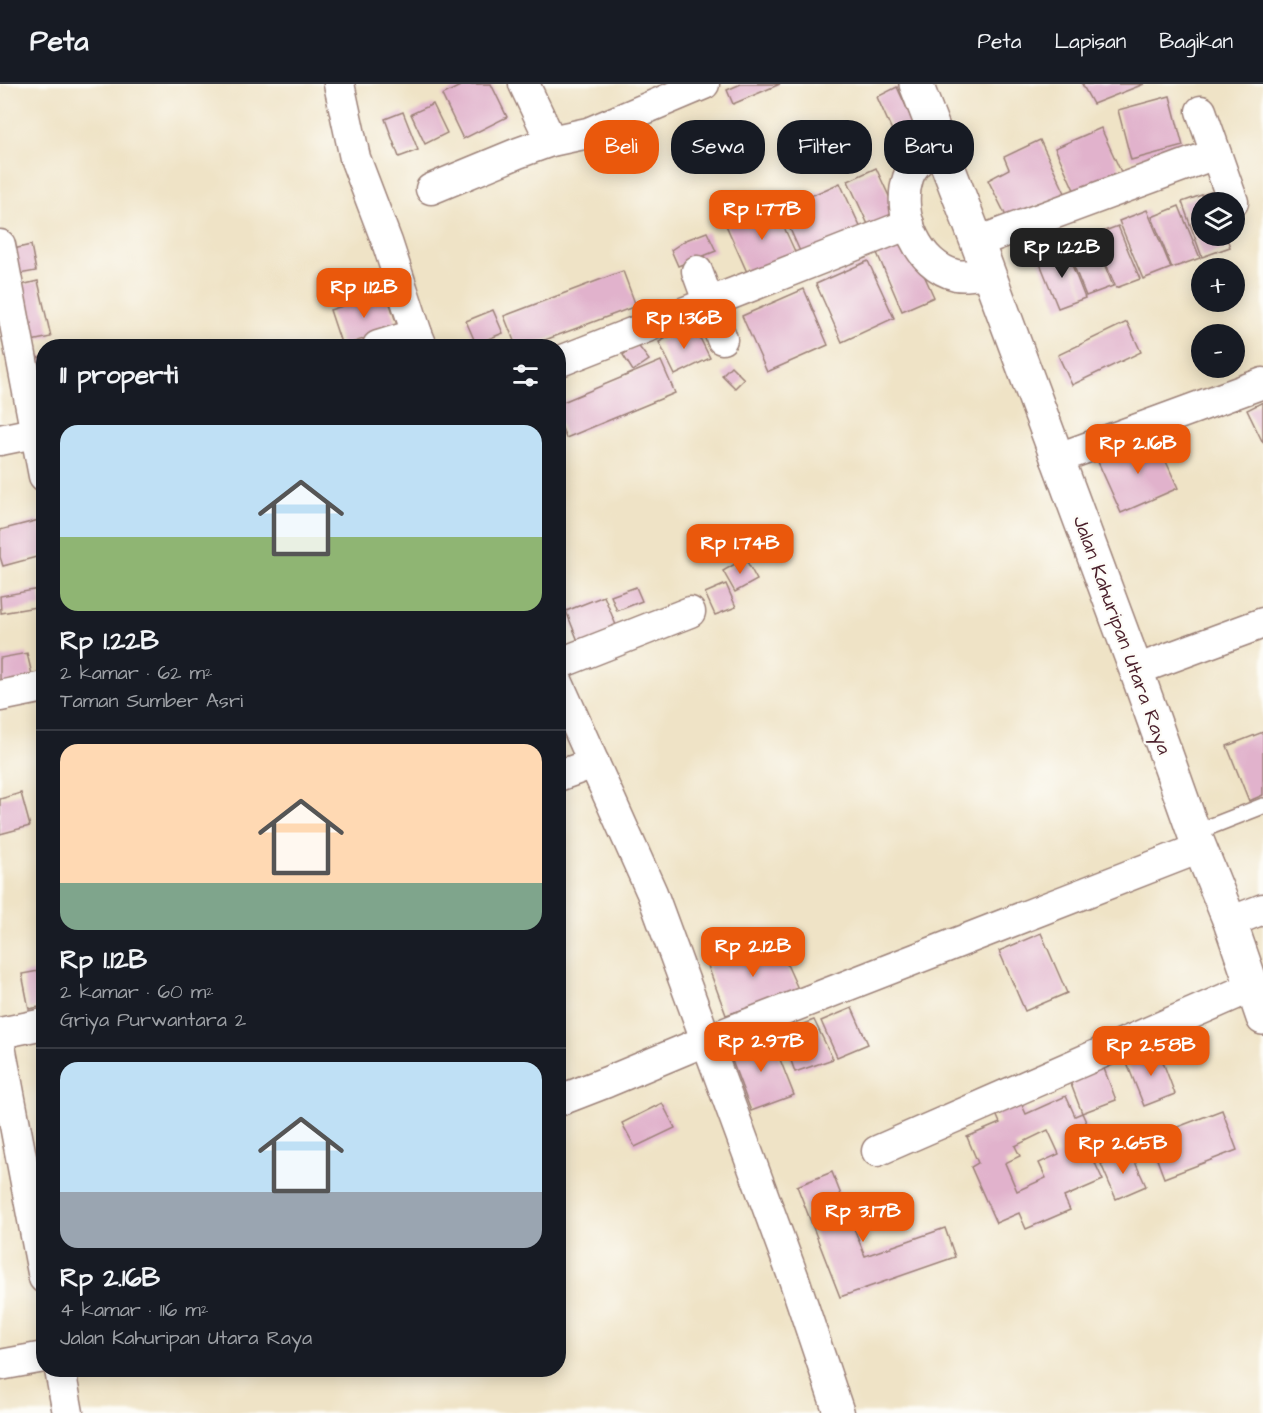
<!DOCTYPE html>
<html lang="id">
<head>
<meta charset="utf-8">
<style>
	:root { --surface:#171b24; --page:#20242c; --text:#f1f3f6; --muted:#9ea1a6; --line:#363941; --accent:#ea580c }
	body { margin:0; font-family:"Architects Daughter",sans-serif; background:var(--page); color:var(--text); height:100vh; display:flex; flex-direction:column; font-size:22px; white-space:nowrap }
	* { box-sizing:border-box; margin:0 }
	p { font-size:20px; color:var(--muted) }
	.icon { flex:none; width:33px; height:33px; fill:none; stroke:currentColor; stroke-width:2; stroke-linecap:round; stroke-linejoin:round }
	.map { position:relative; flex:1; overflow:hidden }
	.details { position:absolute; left:36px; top:255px; width:530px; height:1038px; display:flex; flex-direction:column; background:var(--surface); border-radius:24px; box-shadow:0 3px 15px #0003 }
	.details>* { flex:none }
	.hud { position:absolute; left:584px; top:36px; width:570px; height:54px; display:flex; gap:12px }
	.tools { position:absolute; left:1191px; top:108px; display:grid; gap:12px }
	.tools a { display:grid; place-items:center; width:54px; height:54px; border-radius:50%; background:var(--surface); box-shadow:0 3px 15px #0003; font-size:30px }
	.price { position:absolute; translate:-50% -51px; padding:0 14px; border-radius:12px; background:var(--accent); color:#fff; font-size:20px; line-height:39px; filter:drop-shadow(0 2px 3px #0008) }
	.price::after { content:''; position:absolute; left:50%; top:36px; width:18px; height:14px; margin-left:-9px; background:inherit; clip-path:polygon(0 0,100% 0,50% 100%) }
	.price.active { background:#222; color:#fff }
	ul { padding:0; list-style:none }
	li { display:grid; align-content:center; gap:12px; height:318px; padding:0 24px }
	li+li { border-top:2px solid var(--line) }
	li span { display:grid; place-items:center; height:186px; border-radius:18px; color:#555 }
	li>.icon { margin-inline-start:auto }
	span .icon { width:108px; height:108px; fill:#fffc; stroke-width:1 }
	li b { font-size:26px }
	h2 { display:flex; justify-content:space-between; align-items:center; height:72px; padding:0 24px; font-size:26px }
	.tag { padding:0 21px; border-radius:24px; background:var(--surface); box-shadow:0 3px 15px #0003; font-size:21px; line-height:54px }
	.tag.active { background:var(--accent); color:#fff }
	header { display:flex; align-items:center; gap:36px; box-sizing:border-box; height:84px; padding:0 30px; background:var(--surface); border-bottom:2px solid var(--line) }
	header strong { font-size:28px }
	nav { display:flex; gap:33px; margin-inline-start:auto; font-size:21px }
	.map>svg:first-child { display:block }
</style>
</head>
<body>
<header>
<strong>Peta</strong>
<nav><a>Peta</a><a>Lapisan</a><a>Bagikan</a></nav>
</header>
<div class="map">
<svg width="1263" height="1329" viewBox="0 0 1263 1329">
	<rect width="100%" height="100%" fill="#fdfcf7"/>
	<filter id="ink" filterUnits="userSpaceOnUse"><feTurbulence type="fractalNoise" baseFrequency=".0167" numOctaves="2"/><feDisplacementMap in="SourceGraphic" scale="12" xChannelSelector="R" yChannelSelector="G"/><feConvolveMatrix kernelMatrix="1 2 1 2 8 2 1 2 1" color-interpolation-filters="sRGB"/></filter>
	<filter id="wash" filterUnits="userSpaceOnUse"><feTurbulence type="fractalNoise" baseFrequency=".008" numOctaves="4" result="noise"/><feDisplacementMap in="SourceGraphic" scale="24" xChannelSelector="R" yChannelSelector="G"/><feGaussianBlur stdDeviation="1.35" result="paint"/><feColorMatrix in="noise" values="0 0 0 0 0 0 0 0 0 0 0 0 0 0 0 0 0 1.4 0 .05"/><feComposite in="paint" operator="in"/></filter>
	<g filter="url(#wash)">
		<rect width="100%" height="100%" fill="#efe3c6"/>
		<g id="blocks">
			<g fill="#e1b2cc" fill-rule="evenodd">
				<polygon points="464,0 491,0 507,33 463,55 442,11"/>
				<polygon points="741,0 780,0 733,20 727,6"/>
				<polygon points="1082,0 1144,0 1093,20"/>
				<polygon points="897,3 915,42 895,53 877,13"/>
				<polygon points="1170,12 1183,62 1131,76 1118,26"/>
				<polygon points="433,20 447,49 425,60 411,30"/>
				<polygon points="403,28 418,66 399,73 385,35"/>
				<polygon points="1101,44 1121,88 1075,108 1055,64"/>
				<polygon points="1040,56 1066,111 1007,134 988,96 1009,85 1004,73"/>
				<polygon points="876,84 899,134 871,147 848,97"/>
				<polygon points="840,99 862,147 803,174 781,125"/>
				<polygon points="1210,108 1214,118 1202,118 1202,152 1226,152 1230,163 1202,173 1182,118"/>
				<polygon points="773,119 798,174 750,195 726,141"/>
				<polygon points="1179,122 1200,174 1172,184 1152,133"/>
				<polygon points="1147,126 1171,184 1143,195 1119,137"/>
				<polygon points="1118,142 1140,195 1116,204 1094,151"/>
				<polygon points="707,148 716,167 678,182 671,166 686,156"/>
				<polygon points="1094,154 1113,202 1086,212 1067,165"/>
				<polygon points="908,156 934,213 902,227 877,169"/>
				<polygon points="31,161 36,187 14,191 9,166"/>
				<polygon points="1066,166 1085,214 1058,224 1039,177"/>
				<polygon points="868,177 894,234 842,258 816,200"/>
				<polygon points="623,187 636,222 529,262 516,262 504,232"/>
				<polygon points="38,197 51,253 26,258 13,203"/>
				<polygon points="804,205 828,261 767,288 742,232"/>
				<polygon points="386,208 398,244 342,262 330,226"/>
				<polygon points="493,226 503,249 476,260 466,237"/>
				<polygon points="1127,238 1141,268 1072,301 1058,271"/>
				<polygon points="693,240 710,274 675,291 659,258"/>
				<polygon points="637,260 649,276 633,287 623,271"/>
				<polygon points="44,272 44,289 39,290 34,275"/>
				<polygon points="661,277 675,309 566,354 558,334 558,320"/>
				<polygon points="731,282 744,295 735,304 722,291"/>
				<polygon points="1263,318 1263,359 1247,326"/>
				<polygon points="1155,353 1178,404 1121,429 1098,378"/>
				<polygon points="39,436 44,453 44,471 3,482 0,473 0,446"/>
				<polygon points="745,474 757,496 735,508 723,487"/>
				<polygon points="726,500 736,523 715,531 705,509"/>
				<polygon points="636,503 642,517 617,527 611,512"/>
				<polygon points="39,505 42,522 1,529 0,512"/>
				<polygon points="604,512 618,546 580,562 566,527"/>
				<polygon points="27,569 34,599 0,606 0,574"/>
				<polygon points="1263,648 1263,711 1249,717 1227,662"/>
				<polygon points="558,656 564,671 558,673"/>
				<polygon points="21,709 30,742 0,750 0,715"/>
				<polygon points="1041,849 1067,909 1025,927 999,867"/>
				<polygon points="776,856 799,907 726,931 708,882"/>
				<polygon points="44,886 44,922 29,925 22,890"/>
				<polygon points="852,924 868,960 837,973 821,937"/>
				<polygon points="814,936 833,975 795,988 781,948"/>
				<polygon points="770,950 794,1011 751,1027 728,966"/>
				<polygon points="1158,965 1175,1010 1144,1022 1126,977"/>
				<polygon points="1103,982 1116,1016 1082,1029 1069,995"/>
				<path d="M 1018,1012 L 1026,1030 L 1066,1012 L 1075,1032 L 1082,1029 L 1096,1060 L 1088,1064 L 1103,1096 L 1064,1113 L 1070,1126 L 1026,1145 L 1019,1129 L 996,1139 L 971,1083 L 978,1079 L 967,1053 L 1000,1039 L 993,1023 ZM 1048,1046 L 1059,1070 L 1039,1079 L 1046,1094 L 1017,1107 L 1005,1079 L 1020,1072 L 1015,1062 Z"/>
				<polygon points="662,1019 675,1044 635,1063 622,1039"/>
				<polygon points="1222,1026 1237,1066 1164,1094 1149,1054"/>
				<polygon points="1130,1067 1146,1102 1116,1115 1101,1080"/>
				<polygon points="832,1088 865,1172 945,1144 955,1173 840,1213 797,1102"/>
			</g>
		</g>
	</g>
	<g filter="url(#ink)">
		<use href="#blocks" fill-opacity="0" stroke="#9c8178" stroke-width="1.5"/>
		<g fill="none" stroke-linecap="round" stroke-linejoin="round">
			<g stroke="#9c8178" stroke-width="18">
				<polyline id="service" points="1194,749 1263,722"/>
			</g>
			<g stroke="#9c8178" stroke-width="33">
				<g id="minor">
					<polyline points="339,0 355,74 387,158 417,250"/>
					<polyline points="524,0 551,57"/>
					<polyline points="1201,27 1233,118"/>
					<path d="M 938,61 C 926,70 912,80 908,94 C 896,130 918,182 956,191 C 966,193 979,190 988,189"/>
					<polyline points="431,105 518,69 551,57 588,49 704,0"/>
					<polyline points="977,158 1215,70"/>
					<polyline points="0,161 44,392"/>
					<polyline points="697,187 722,255"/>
					<polyline points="378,262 417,250 422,262"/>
					<polyline points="558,278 909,140"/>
					<polyline points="0,356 44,347"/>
					<polyline points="1056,375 1263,299"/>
					<polyline points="558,580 690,528"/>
					<polyline points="1136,586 1263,539"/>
					<polyline points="558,599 652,809 794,1195 839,1329"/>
					<polyline points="0,612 44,603"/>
					<polyline points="558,692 594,679"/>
					<polyline points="1230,838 1263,825"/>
					<polyline points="0,949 44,940"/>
					<polyline points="0,962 44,1194"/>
					<polyline points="558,1017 607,998 705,957 1200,764"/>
					<polyline points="877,1067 1252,903"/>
					<polyline points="0,1281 44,1273"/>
					<polyline points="60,1286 68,1329"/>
				</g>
			</g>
			<g stroke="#9c8178" stroke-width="36">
				<polyline id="tertiary" points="916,0 977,158 1136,586 1194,749 1230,838 1263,934"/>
			</g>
			<use href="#service" stroke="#fff" stroke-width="15"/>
			<use href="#minor" stroke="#fff" stroke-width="30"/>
			<use href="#tertiary" stroke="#fff" stroke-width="33"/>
		</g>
	</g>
	<g text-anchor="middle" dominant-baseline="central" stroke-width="4.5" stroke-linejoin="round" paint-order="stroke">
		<g font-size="20" fill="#4a1f2b" stroke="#fdfcf7">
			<text transform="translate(1122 551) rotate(70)">Jalan Kahuripan Utara Raya</text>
		</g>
	</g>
</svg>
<div class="tools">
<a><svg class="icon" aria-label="layers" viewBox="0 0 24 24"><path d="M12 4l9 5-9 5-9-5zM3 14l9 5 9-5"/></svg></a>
<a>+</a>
<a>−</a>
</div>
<b class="price" style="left:762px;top:157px">Rp 1.77B</b>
<b class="price active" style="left:1062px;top:195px">Rp 1.22B</b>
<b class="price" style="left:364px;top:235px">Rp 1.12B</b>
<b class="price" style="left:684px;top:266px">Rp 1.36B</b>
<b class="price" style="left:1138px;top:391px">Rp 2.16B</b>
<b class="price" style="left:740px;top:491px">Rp 1.74B</b>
<b class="price" style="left:753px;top:894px">Rp 2.12B</b>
<b class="price" style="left:761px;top:989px">Rp 2.97B</b>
<b class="price" style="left:1151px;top:993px">Rp 2.58B</b>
<b class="price" style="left:1123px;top:1091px">Rp 2.65B</b>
<b class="price" style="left:863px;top:1159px">Rp 3.17B</b>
<div class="hud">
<a class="tag active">Beli</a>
<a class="tag">Sewa</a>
<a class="tag">Filter</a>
<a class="tag">Baru</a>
</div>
<section class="details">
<h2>11 properti<svg class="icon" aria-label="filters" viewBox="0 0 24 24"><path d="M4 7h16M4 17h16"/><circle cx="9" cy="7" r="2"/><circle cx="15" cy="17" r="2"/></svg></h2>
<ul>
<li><span style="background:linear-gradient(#bfe0f5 60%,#8fb573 0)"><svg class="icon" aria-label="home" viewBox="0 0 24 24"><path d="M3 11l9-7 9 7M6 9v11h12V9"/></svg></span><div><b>Rp 1.22B</b><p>2 kamar · 62 m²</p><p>Taman Sumber Asri</p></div></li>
<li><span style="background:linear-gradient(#ffd9b3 75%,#7fa58c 0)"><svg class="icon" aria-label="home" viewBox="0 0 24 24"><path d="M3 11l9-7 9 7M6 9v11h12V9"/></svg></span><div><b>Rp 1.12B</b><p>2 kamar · 60 m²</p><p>Griya Purwantara 2</p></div></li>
<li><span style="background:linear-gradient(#bfe0f5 70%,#9aa5b1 0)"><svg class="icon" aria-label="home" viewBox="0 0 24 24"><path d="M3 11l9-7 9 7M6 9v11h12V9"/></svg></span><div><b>Rp 2.16B</b><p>4 kamar · 116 m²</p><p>Jalan Kahuripan Utara Raya</p></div></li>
</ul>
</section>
</div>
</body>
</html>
